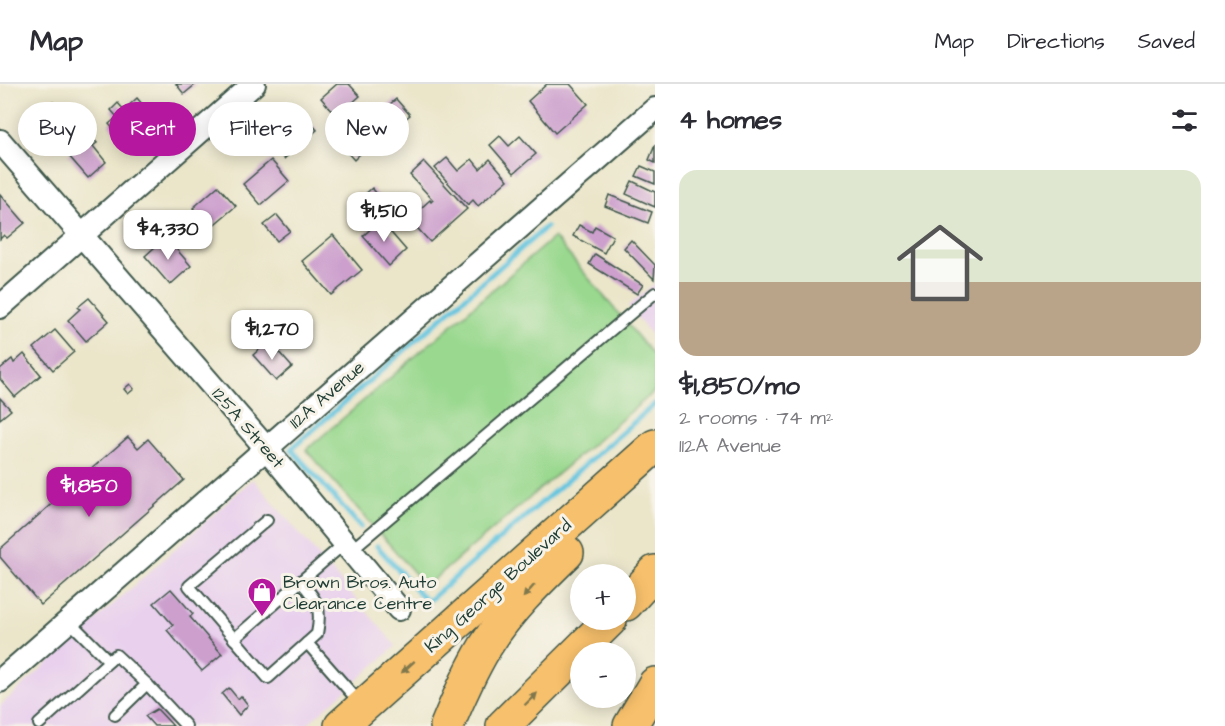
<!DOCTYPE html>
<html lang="en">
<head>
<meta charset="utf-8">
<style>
	:root { --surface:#fff; --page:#f7f7f7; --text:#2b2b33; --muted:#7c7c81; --line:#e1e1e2; --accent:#b5179e }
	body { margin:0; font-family:"Architects Daughter",sans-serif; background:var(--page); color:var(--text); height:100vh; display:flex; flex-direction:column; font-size:22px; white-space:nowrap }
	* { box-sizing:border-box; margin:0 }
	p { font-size:20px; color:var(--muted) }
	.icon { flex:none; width:33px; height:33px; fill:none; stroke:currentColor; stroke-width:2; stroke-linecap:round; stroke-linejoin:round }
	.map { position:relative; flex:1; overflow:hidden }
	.side { display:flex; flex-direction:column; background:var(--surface); width:570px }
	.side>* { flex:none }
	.hud { position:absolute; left:18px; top:18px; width:546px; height:54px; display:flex; gap:12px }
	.tools { position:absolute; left:570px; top:480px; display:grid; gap:12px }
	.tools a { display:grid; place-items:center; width:66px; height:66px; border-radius:50%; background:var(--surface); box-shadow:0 3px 15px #0003; font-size:30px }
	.price { position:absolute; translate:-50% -51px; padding:0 14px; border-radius:12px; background:#fff; color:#222; font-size:20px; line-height:39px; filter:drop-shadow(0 2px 3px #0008) }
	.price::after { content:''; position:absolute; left:50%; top:36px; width:18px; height:14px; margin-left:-9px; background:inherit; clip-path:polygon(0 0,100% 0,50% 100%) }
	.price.current { background:var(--accent); color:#fff }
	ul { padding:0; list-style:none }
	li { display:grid; align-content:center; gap:12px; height:318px; padding:0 24px }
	li span { display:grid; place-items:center; height:186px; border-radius:18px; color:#555 }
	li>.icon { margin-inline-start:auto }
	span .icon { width:108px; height:108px; fill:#fffc; stroke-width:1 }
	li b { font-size:26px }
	h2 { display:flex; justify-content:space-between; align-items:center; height:72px; padding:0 24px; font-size:26px }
	.tag { padding:0 21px; border-radius:27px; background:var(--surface); box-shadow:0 3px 15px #0003; font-size:21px; line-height:54px }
	.tag.current { background:var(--accent); color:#fff }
	header { display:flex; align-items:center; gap:36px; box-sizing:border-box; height:84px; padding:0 30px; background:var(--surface); border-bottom:2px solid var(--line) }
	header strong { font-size:28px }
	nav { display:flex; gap:33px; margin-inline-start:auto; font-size:21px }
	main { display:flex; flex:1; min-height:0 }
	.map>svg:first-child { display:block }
</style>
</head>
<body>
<header>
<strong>Map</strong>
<nav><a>Map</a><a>Directions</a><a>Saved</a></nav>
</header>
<main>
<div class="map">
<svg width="655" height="642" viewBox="0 0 655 642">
	<rect width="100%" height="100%" fill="#f7f3e8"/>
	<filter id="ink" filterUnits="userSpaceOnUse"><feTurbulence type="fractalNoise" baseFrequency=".0167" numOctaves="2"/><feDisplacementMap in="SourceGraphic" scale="12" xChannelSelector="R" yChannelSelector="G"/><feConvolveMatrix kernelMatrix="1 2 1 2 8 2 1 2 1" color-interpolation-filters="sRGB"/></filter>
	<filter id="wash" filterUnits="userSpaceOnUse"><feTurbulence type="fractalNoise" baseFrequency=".008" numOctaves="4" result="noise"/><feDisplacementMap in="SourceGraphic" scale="24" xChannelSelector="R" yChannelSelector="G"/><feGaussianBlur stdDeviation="1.35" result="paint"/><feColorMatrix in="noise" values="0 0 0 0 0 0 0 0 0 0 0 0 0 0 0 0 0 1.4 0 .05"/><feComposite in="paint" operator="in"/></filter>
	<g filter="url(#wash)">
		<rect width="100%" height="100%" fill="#ebe6ca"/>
		<g fill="#e9d1ed">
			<polygon points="655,199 655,256 628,222"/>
			<polygon points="253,395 396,562 305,642 0,642 0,622"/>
		</g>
		<polygon fill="#99d88e" stroke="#5c8a61" stroke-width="1.5" points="554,153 655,273 655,307 426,502 306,366"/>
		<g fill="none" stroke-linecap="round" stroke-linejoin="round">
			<g stroke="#61c4df" stroke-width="5">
				<polyline points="361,443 291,365 546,143"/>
				<polyline points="377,462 427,518 655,320"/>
			</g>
		</g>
		<g id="blocks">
			<g fill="#cc9fcd">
				<polygon points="176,0 196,0 184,10"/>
				<polygon points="337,0 349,0 360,12 351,20 353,22 339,35 321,14"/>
				<polygon points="547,0 570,0 588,20 555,49 528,17"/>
				<polygon points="137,14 154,34 125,59 109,40 117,33 111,26 118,19 124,26"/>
				<polygon points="396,15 410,31 397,42 383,26"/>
				<polygon points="53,18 71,39 63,46 45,25"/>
				<polygon points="302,28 317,46 284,75 269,57"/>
				<polygon points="78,38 97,59 93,62 106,78 88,94 68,71 73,67 64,56 73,48 70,45"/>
				<polygon points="350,48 365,65 354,76 338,58"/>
				<polygon points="500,52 509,62 520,52 536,70 514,89 490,61"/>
				<polygon points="655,61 655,79 649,76"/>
				<polygon points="447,74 458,87 472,75 480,85 490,75 508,96 478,122 473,116 468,121 435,84"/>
				<polygon points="271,76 289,97 261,121 243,100"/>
				<polygon points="424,78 467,125 430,158 409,135 430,116 431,118 433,116 410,91"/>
				<polygon points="641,82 655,88 655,100 636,92"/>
				<polygon points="632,97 655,108 655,123 626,110"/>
				<polygon points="218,102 236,122 210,144 193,124"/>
				<polygon points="372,104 383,117 365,132 354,120"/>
				<polygon points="0,110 25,139 7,154 4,151 0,155"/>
				<polygon points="609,111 652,128 648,139 605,122"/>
				<polygon points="277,131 290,147 277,157 264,141"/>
				<polygon points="380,136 406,166 389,182 363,152"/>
				<polygon points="579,141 592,148 595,142 613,152 604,169 573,152"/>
				<polygon points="333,151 362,186 331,211 302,177"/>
				<polygon points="166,153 191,182 170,201 145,172"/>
				<polygon points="631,156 655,181 654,195 624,164"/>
				<polygon points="595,170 643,201 637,210 589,180"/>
				<polygon points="89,214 109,237 86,257 68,236 80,225 78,223"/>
				<polygon points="269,230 282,244 265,259 252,244"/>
				<polygon points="55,246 74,268 53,286 34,264"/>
				<polygon points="269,257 292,283 276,297 253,271"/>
				<polygon points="24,270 41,291 15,313 0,295 0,285 12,275 14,279"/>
				<polygon points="130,300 134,305 128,310 124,305"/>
				<polygon points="0,314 11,326 0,335"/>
				<polygon points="128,353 138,364 148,355 184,396 41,521 0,473 0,465"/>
				<polygon points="171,505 193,530 190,533 222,570 202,587 167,546 173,541 154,519"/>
				<polygon points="229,604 238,615 241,612 248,621 239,631 222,610"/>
				<polygon points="157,625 173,642 154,642 145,632"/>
			</g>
		</g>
	</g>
	<g filter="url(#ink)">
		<use href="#blocks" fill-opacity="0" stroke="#3e564a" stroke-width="1.5"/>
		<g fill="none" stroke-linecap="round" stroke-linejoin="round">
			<g stroke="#3e564a" stroke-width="14">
				<g id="service">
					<polyline points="267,436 189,502 268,594 307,559 361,620"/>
					<polyline points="351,466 655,209"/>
					<path d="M 301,498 C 318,517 322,524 317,550 L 307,559"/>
					<polyline points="69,537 109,577"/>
					<polyline points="234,555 345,459"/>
					<polyline points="115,631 147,600"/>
					<polyline points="39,640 116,571 147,600 186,642"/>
				</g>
			</g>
			<g stroke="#3e564a" stroke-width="26">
				<g id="minor">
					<polyline points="0,57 266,364 399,525"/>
					<polyline points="0,223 254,0"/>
					<polyline points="0,597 655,25"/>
				</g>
			</g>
			<g stroke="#3e564a" stroke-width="36">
				<g id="primary">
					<polyline points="626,520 655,488"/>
					<polyline points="341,642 655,362"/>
					<path d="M 447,642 C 458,615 470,588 485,563 C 507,527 538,497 567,469"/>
					<polyline points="503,642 610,536"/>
					<polyline points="630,642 655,600"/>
				</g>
			</g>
			<use href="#service" stroke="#fff" stroke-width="10"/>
			<use href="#minor" stroke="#fff" stroke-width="22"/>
			<use href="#primary" stroke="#f7c06c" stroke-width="33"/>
		</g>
		<defs><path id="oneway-solid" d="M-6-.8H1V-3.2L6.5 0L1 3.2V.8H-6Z" transform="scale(1.5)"/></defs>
		<g fill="#80784d">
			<use href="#oneway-solid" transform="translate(529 507) rotate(131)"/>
			<use href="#oneway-solid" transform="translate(408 583) rotate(138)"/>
			<use href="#oneway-solid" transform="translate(531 615) rotate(-44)"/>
		</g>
	</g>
	<defs>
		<g id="shop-pin" transform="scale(1.5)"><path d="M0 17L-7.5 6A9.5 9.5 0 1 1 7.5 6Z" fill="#b5179e" stroke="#f7f3e8"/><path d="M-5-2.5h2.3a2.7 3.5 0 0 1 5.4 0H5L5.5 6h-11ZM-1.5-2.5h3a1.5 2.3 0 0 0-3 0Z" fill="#fff"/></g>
	</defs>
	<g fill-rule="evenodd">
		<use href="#shop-pin" x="262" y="508"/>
	</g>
	<g text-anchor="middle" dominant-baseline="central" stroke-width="6" stroke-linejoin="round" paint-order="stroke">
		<g font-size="18" fill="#1f3d34" stroke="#f7f3e8">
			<text transform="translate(327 311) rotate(-41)">112A Avenue</text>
			<text transform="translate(248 344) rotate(49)">125A Street</text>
			<text transform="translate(498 502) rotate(-42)">King George Boulevard</text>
		</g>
		<g font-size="18" fill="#1f3d34" stroke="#f7f3e8" text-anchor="start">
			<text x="283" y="498">Brown Bros. Auto<tspan x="283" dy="21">Clearance Centre</tspan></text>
		</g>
	</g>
</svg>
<div class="tools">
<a>+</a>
<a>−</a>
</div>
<b class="price" style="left:384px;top:159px">$1,510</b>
<b class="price" style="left:168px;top:177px">$4,330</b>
<b class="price" style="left:272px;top:277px">$1,270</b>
<b class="price current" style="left:89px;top:434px">$1,850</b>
<div class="hud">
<a class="tag">Buy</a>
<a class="tag current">Rent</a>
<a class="tag">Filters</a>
<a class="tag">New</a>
</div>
</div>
<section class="side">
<h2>4 homes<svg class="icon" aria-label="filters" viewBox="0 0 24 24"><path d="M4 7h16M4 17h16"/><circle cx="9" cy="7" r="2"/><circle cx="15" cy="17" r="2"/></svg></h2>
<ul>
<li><span style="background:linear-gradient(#dfe7d0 60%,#b9a48a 0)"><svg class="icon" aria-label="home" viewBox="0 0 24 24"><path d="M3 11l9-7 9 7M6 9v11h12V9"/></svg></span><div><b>$1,850/mo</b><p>2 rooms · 74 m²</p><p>112A Avenue</p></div></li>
</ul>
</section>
</main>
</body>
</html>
